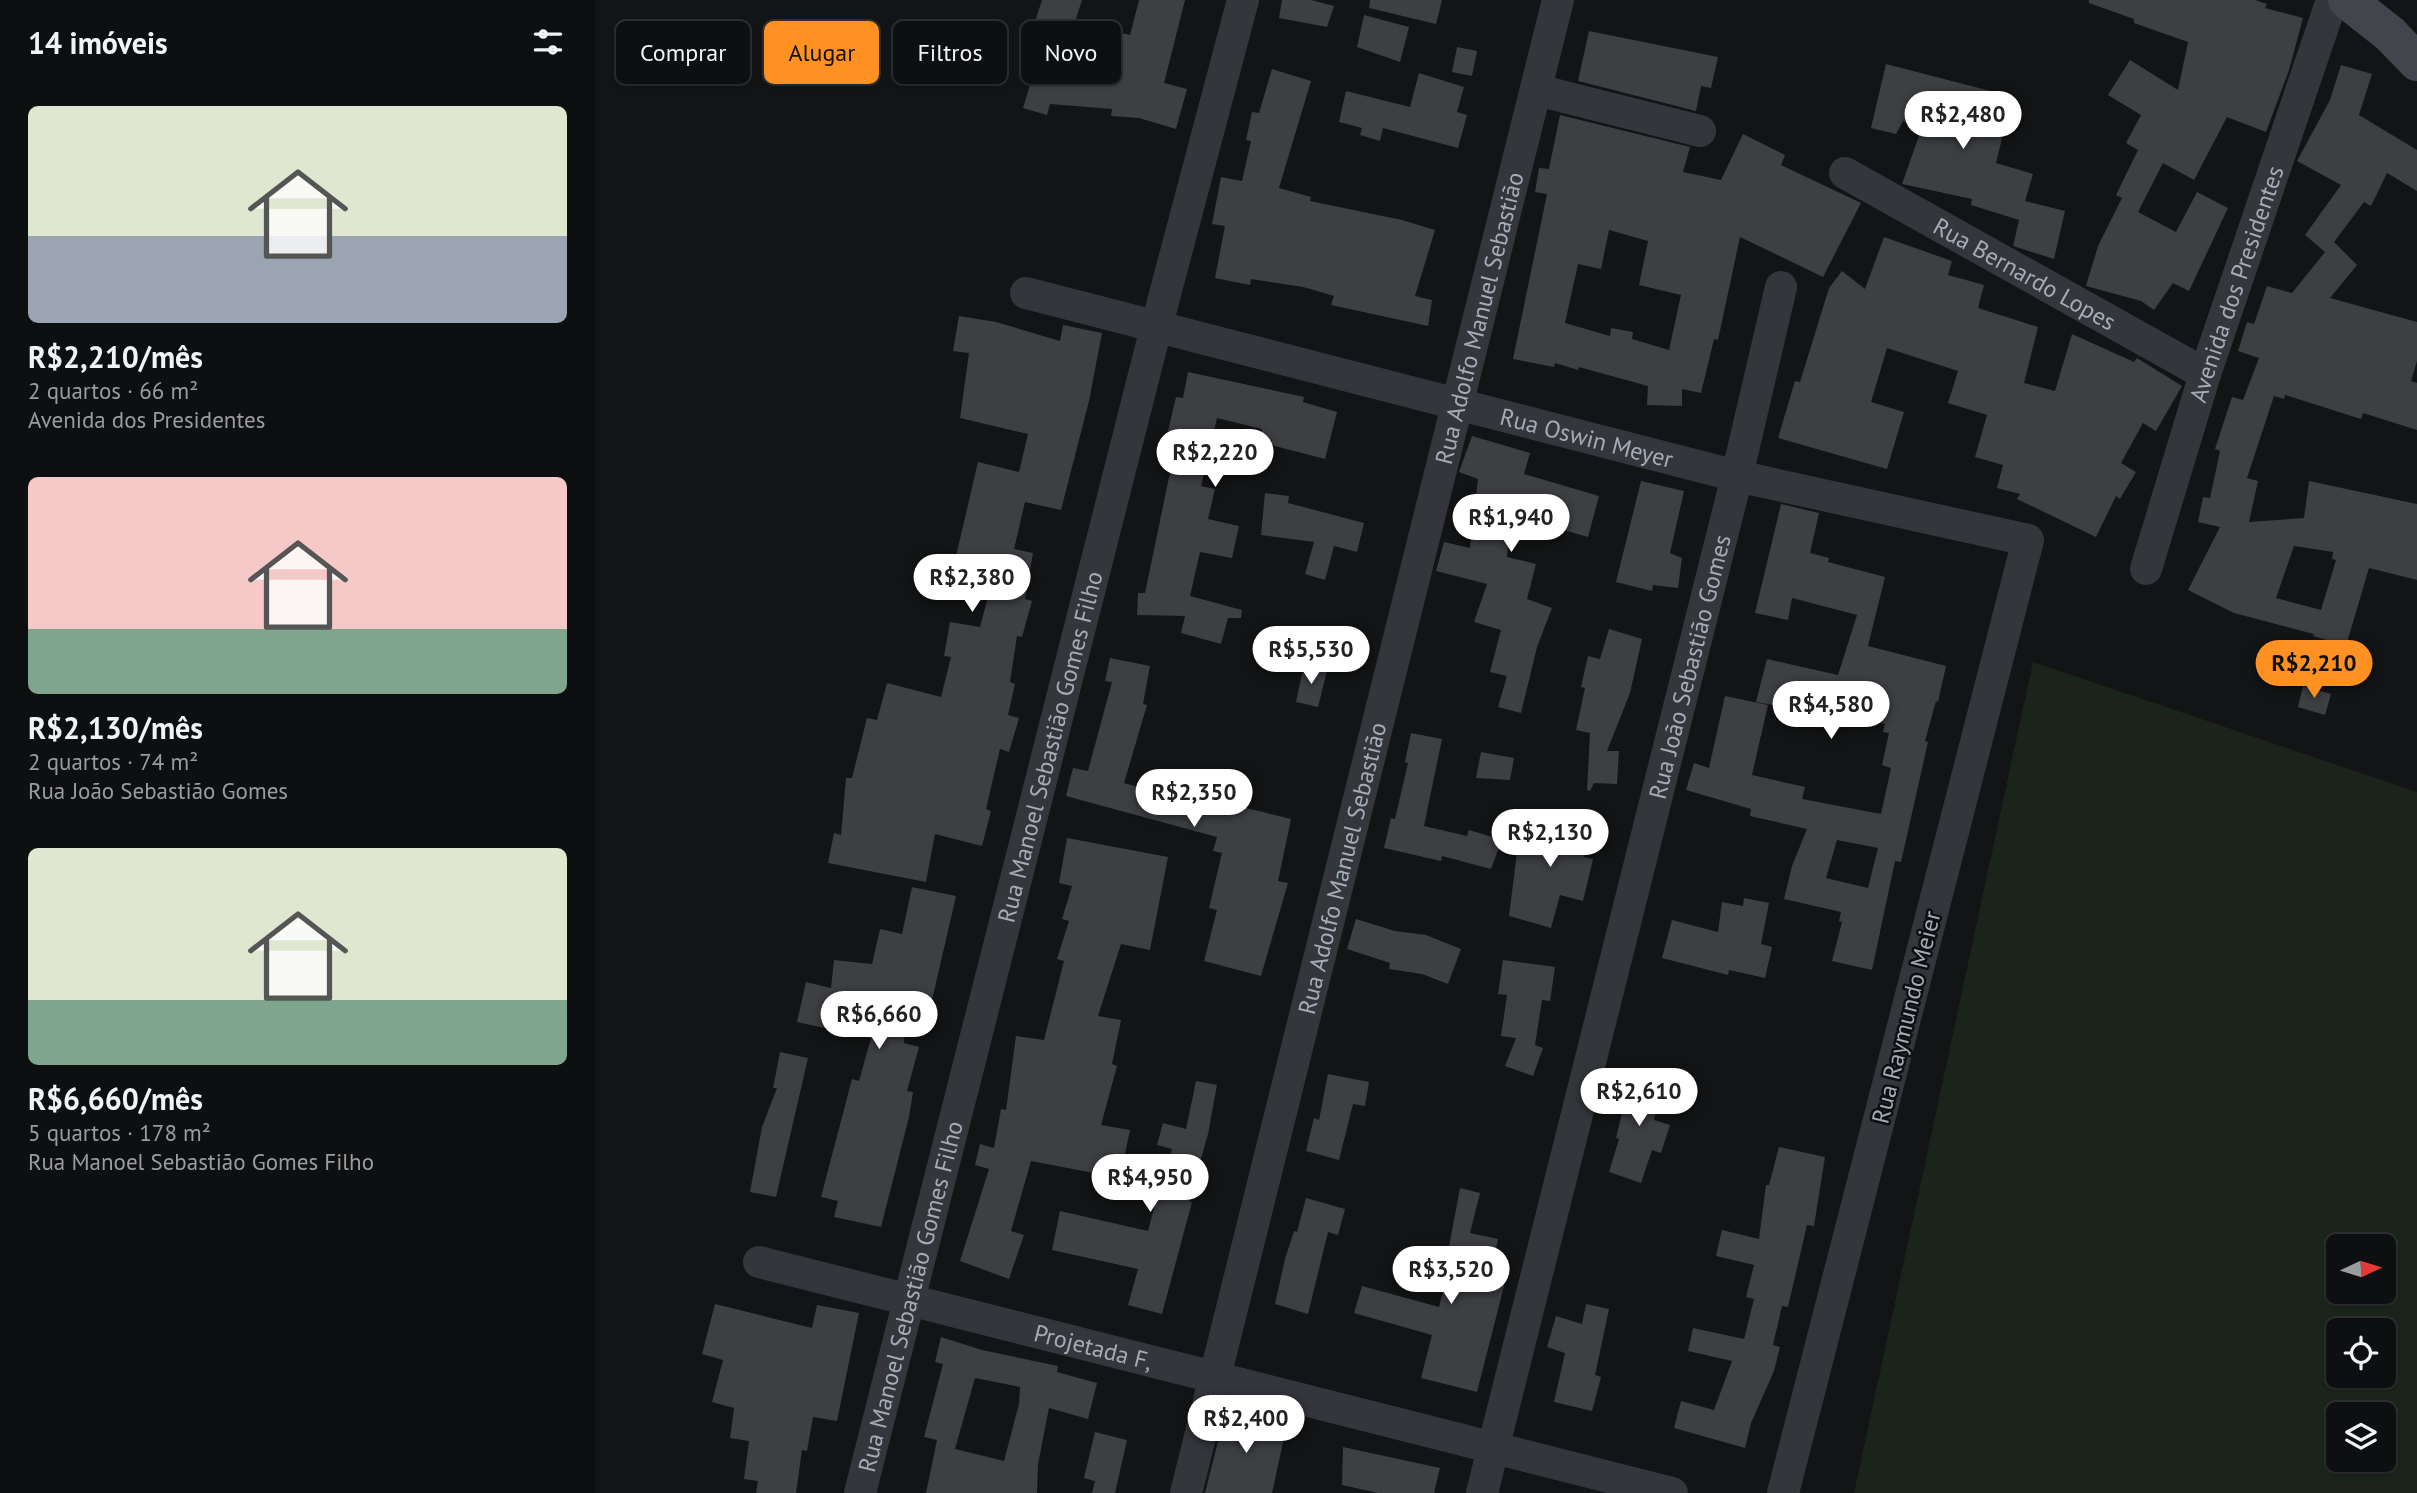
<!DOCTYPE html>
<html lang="pt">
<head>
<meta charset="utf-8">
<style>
	:root { --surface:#0e0f10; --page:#171819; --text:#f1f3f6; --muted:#9b9c9f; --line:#2e2f30; --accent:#ff9122 }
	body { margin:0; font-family:"PT Sans",sans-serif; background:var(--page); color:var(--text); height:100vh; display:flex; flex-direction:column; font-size:26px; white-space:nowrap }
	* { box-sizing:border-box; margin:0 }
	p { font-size:23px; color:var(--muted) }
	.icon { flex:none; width:38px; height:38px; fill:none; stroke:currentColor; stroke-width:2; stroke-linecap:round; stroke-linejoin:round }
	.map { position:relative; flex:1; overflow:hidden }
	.side { display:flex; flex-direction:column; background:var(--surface); width:595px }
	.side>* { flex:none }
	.guide { position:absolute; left:21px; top:21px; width:665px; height:63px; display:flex; gap:14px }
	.needle { width:46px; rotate:86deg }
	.buttons { position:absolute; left:1731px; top:1234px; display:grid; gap:14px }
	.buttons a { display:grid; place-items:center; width:70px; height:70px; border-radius:10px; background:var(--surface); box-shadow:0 2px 5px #0004,0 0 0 2px var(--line); font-size:35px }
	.price { position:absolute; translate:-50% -60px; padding:0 16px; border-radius:24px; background:#fff; color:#222; font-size:23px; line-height:46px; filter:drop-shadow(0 2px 4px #0008) }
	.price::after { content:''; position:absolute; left:50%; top:42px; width:21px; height:16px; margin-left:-10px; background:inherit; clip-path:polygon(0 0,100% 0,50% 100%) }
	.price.active { background:var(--accent); color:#111 }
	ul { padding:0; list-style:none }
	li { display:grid; align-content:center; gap:14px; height:371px; padding:0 28px }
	li span { display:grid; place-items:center; height:217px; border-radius:10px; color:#555 }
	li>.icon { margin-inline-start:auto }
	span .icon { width:126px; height:126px; fill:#fffc; stroke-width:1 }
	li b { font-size:30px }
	h2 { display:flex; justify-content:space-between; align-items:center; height:84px; padding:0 28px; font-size:30px }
	.tag { padding:0 24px; border-radius:10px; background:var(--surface); box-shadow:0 2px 5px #0004,0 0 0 2px var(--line); font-size:24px; line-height:63px }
	.tag.active { background:var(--accent); color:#111 }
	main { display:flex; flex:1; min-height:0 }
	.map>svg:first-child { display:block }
</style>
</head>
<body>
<main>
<section class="side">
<h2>14 imóveis<svg class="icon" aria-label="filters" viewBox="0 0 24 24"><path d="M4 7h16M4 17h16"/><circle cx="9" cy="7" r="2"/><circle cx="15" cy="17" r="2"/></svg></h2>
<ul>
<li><span style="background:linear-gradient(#dfe7d0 60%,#9aa5b1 0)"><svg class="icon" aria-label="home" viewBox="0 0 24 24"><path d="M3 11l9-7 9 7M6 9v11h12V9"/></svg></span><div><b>R$2,210/mês</b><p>2 quartos · 66 m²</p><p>Avenida dos Presidentes</p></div></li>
<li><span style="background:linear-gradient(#f6c9c9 70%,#7fa58c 0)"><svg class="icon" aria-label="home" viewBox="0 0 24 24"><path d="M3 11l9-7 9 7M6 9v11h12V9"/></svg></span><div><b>R$2,130/mês</b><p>2 quartos · 74 m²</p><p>Rua João Sebastião Gomes</p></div></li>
<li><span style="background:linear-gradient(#dfe7d0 70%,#7fa58c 0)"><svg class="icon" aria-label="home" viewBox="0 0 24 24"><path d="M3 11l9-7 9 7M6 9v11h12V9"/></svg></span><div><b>R$6,660/mês</b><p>5 quartos · 178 m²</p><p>Rua Manoel Sebastião Gomes Filho</p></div></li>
</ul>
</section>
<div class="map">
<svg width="1822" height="1493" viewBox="0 0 1822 1493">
	<rect width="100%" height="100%" fill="#131415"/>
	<path fill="#1b241b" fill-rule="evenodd" d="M 1438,662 L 1822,792 L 1822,1493 L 1259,1493 ZM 1743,1246 L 1788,1246 L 1788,1292 L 1743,1292 ZM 1743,1330 L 1788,1330 L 1788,1376 L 1743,1376 ZM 1743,1414 L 1788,1414 L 1788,1460 L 1743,1460 Z"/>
	<g fill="#3d3f43" fill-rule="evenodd">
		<polygon points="447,0 487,0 464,71 515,75 526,33 535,35 544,0 590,0 569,83 592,89 581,129 544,118 516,116 517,109 455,104 452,115 428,108 446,48 433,43"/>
		<polygon points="687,0 716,0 739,6 732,27 684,18"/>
		<polygon points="775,0 847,0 841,24 774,8"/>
		<polygon points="1494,0 1660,0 1672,4 1670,8 1708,18 1694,70 1671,132 1632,117 1599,180 1568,163 1543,212 1581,232 1602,192 1633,208 1594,291 1578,283 1559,310 1546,301 1491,286 1503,246 1527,198 1521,195 1543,150 1531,143 1546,115 1513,95 1535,60 1583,90 1593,42 1539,23 1539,19 1494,3"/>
		<polygon points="769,15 814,27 805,62 762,47"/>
		<polygon points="994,31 1123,57 1116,88 1106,86 1101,111 983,81"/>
		<polygon points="862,47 882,51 877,76 857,72"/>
		<polygon points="1291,64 1407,94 1397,127 1409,130 1401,163 1438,174 1430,201 1470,211 1459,259 1418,246 1424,220 1376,205 1377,199 1307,184 1326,130 1308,121 1301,134 1276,128"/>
		<path d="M 1746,65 L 1777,74 L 1764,115 L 1822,150 L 1822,191 L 1792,173 L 1776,206 L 1769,202 L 1739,242 L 1762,265 L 1735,298 L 1822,322 L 1822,361 L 1816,381 L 1822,383 L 1822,430 L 1768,413 L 1766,419 L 1690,395 L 1689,399 L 1679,396 L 1652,478 L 1663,481 L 1654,522 L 1709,518 L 1714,481 L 1822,504 L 1822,580 L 1774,568 L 1751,646 L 1718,636 L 1719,634 L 1639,613 L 1593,590 L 1625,527 L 1603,522 L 1608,497 L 1615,498 L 1625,451 L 1620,449 L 1637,397 L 1648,400 L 1664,358 L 1643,351 L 1652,322 L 1659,324 L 1672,286 L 1697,293 L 1730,252 L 1710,235 L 1746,185 L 1702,161 L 1735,100 ZM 1699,546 L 1738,552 L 1737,559 L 1741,560 L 1726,610 L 1681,598 Z"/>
		<polygon points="677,69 716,81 684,188 716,197 715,201 807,220 840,230 820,296 837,300 833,326 736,305 739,296 708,287 656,279 655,285 620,278 630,226 617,224 626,177 647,181 656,141 651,140 657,112 664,113"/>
		<polygon points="824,73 869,87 862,112 872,115 863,148 788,128 785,141 765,135 767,128 744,122 751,91 815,107"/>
		<path d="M 965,115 L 1095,147 L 1088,172 L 1126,180 L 1148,134 L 1190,155 L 1186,165 L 1266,203 L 1228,277 L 1145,237 L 1123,340 L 1119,339 L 1106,393 L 1087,389 L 1087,406 L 1052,405 L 1053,386 L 984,367 L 983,370 L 960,363 L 959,367 L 918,359 L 952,194 L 940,192 L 944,168 L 954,169 ZM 1014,230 L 1053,241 L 1044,285 L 1086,295 L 1074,350 L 1037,339 L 1038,332 L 1016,328 L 1015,336 L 970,323 L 983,264 L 1006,269 Z"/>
		<polygon points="1289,237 1357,261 1353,275 1389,285 1383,308 1443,327 1429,383 1460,391 1477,334 1539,362 1542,358 1587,386 1561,431 1548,423 1526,463 1541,472 1525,499 1521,496 1501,537 1422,499 1425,494 1402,488 1408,465 1380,457 1392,415 1353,403 1363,371 1292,348 1276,402 1309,412 1292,469 1183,438 1200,381 1205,382 1234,288 1247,271 1270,289"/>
		<polygon points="364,316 401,322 465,341 468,325 507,333 494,401 466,510 430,502 419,549 438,553 430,599 437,601 427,637 422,636 415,682 420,684 413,715 424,718 414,752 405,749 391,809 396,811 387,846 340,834 331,882 233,863 239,833 246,835 251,778 257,778 272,718 282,720 292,683 346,697 356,657 349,656 355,622 385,627 401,566 361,556 383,462 424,472 433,434 365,418 374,353 358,351"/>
		<polygon points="593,372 709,397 708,402 742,412 730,459 664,442 667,429 622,418 606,486 620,489 613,519 644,526 637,558 605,552 595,596 647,610 646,618 633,618 626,644 586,633 590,616 542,615 543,593 550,593 577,463 566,461 581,397 588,398"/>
		<polygon points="877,436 935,453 929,474 1004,496 993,537 916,515 912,557 941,564 932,599 957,608 942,647 926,713 903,707 912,676 895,672 906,630 879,622 892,584 841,571 849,542 875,548 883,479 864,472"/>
		<polygon points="1046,481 1089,491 1075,553 1087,558 1083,588 1058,585 1057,591 1021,582"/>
		<polygon points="670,493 694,496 693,503 769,523 762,552 739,546 730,580 710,574 719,542 666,535"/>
		<path d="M 1186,504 L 1224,513 L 1215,553 L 1234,558 L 1233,562 L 1290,577 L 1273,646 L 1351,666 L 1343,702 L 1341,701 L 1330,741 L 1333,742 L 1306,862 L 1300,861 L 1277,970 L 1237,961 L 1247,922 L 1244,921 L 1246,912 L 1189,899 L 1197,866 L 1212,829 L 1155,816 L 1156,809 L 1091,790 L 1099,763 L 1114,768 L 1130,696 L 1173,705 L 1157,775 L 1210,787 L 1207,799 L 1286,814 L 1296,768 L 1287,765 L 1294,733 L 1288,732 L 1290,724 L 1222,710 L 1222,713 L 1161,702 L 1172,659 L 1243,675 L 1262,615 L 1197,598 L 1193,620 L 1160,613 ZM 1242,840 L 1283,848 L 1273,888 L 1231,878 Z"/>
		<polygon points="1014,629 1047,639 1035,693 1012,751 1024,751 1022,784 999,783 995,791 992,790 995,733 981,730 990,688 986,687 993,656 1005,659"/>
		<polygon points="515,658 555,666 548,704 552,705 529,783 596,802 598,795 696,819 683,881 693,883 666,976 609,961 622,910 614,908 627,853 618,851 622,837 471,796 478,768 493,771 517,682 510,681"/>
		<polygon points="709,665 732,671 723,707 701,702"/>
		<polygon points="1708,686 1736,694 1730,715 1703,707"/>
		<polygon points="816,733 847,739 829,826 872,836 874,830 907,840 896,869 847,856 846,861 789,848 796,818 800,819 813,763 810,762"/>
		<polygon points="886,752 919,758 915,780 881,778"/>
		<polygon points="944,813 995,823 989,857 998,859 988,901 965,895 956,928 914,916 923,844 937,847"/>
		<polygon points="472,838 573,857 555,950 526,944 503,1016 526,1020 517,1064 522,1066 506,1125 535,1130 525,1178 436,1161 416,1231 429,1235 414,1279 365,1261 394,1169 380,1165 385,1144 399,1148 406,1109 411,1110 421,1036 449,1040 469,961 462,959 474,921 467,919 477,886 464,883"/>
		<polygon points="317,887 361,896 335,1009 312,1002 309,1043 324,1047 312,1091 318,1092 314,1117 286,1227 239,1217 243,1201 226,1197 257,1079 264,1081 276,1038 202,1022 211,982 236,988 239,960 277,964 285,929 307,934"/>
		<polygon points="1149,898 1174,903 1166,944 1177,947 1170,978 1134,970 1133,975 1067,958 1077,920 1123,932 1127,902 1148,906"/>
		<polygon points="761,919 800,931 831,935 866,949 853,984 827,974 794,969 795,963 752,949"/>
		<polygon points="908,960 960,967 955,1001 947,1000 940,1045 948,1048 938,1076 910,1066 921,1038 906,1036 912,995 903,994"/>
		<polygon points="185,1052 213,1058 181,1197 155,1192 167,1127 182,1088 178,1088"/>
		<polygon points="1037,1072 1068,1078 1059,1120 1075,1125 1066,1153 1057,1150 1046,1183 1014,1172 1024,1139 1021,1138"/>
		<polygon points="733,1074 774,1082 770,1106 758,1104 744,1160 711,1151 719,1118 724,1120"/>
		<polygon points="601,1081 622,1085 613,1134 594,1201 597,1202 567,1314 533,1305 543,1269 457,1250 465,1211 553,1231 563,1193 566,1193 577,1149 562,1145 568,1123 591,1129"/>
		<polygon points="1184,1147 1230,1157 1219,1226 1212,1225 1193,1307 1187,1306 1178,1345 1185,1347 1179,1371 1156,1423 1150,1448 1079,1428 1086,1401 1119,1410 1137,1361 1093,1351 1098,1328 1149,1339 1159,1299 1151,1297 1159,1265 1121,1256 1127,1230 1164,1239 1171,1185 1174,1185"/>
		<polygon points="865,1188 885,1193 875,1233 903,1239 895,1278 910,1282 882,1392 826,1378 837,1335 759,1313 767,1286 844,1307 858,1253 853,1252"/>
		<polygon points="711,1198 750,1209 743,1235 733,1232 713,1314 680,1304 690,1259 699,1231 702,1232"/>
		<polygon points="120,1304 217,1328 222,1305 264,1313 242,1421 218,1417 212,1451 207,1450 201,1493 161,1493 163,1481 149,1479 154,1441 135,1438 139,1408 117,1402 128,1360 107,1354"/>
		<polygon points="991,1304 1014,1309 1000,1375 1006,1377 997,1411 959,1402 970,1353 952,1347 961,1316 987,1324"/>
		<path d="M 346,1337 L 387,1350 L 463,1366 L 462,1372 L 502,1383 L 493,1419 L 454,1408 L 443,1464 L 442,1493 L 331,1493 L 342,1440 L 329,1437 L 348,1364 L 340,1362 ZM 380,1378 L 425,1387 L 424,1404 L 409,1461 L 360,1449 Z"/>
		<polygon points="631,1410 692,1424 677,1493 610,1493"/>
		<polygon points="500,1432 532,1440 520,1493 497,1493 500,1481 489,1478"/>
		<polygon points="748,1447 845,1468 839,1493 783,1493 747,1485"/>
	</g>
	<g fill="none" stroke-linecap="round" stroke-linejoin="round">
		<g stroke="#34363b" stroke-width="32">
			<polyline points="942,90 1105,131"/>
			<path id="s1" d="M 1250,173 L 1610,374"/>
			<path id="s2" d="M 431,293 L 1142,476 L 1433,540 L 1188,1493"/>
			<path id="s3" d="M 1551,569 L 1610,374 L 1737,0"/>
			<path id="s4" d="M 164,1262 L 1077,1493"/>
			<path id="s5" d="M 265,1493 L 561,328 L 648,0"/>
			<path id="s6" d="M 591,1493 L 963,0"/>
			<path id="s7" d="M 887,1493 L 1142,476 L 1186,287"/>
		</g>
		<polyline stroke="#42454b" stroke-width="38" points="1752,0 1795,34 1822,62"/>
	</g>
	<g text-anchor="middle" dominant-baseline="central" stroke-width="5" stroke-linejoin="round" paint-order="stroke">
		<g font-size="24" fill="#a4adb7" stroke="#0e0f10">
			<text stroke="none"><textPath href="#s1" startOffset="206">Rua Bernardo Lopes</textPath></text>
			<text stroke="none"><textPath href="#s3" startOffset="299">Avenida dos Presidentes</textPath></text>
			<text stroke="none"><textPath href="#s6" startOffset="1211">Rua Adolfo Manuel Sebastião</textPath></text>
			<text stroke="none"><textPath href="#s2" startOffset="579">Rua Oswin Meyer</textPath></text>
			<text stroke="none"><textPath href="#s7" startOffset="852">Rua João Sebastião Gomes</textPath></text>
			<text stroke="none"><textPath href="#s5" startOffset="770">Rua Manoel Sebastião Gomes Filho</textPath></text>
			<text stroke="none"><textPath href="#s6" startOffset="644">Rua Adolfo Manuel Sebastião</textPath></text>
			<text transform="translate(1311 1017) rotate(-76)">Rua Raymundo Meier</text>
			<text stroke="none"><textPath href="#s5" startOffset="203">Rua Manoel Sebastião Gomes Filho</textPath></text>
			<text stroke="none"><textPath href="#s4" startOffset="345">Projetada F,</textPath></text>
		</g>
	</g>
</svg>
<div class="buttons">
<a><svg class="needle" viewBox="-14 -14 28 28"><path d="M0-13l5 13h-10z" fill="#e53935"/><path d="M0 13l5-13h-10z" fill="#9b9c9f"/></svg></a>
<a><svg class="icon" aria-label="locate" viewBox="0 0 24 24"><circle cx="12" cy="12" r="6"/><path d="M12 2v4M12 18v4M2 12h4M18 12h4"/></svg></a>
<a><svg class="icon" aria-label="layers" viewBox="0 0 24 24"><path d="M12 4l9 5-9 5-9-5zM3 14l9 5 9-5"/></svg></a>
</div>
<b class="price" style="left:1368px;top:151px">R$2,480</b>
<b class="price" style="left:620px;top:489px">R$2,220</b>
<b class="price" style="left:916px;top:554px">R$1,940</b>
<b class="price" style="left:377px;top:614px">R$2,380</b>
<b class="price" style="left:716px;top:686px">R$5,530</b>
<b class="price active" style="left:1719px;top:700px">R$2,210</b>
<b class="price" style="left:1236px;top:741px">R$4,580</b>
<b class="price" style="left:599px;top:829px">R$2,350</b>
<b class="price" style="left:955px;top:869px">R$2,130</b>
<b class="price" style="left:284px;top:1051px">R$6,660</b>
<b class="price" style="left:1044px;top:1128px">R$2,610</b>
<b class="price" style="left:555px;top:1214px">R$4,950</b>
<b class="price" style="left:856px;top:1306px">R$3,520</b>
<b class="price" style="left:651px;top:1455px">R$2,400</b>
<div class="guide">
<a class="tag">Comprar</a>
<a class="tag active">Alugar</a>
<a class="tag">Filtros</a>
<a class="tag">Novo</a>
</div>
</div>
</main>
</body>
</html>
